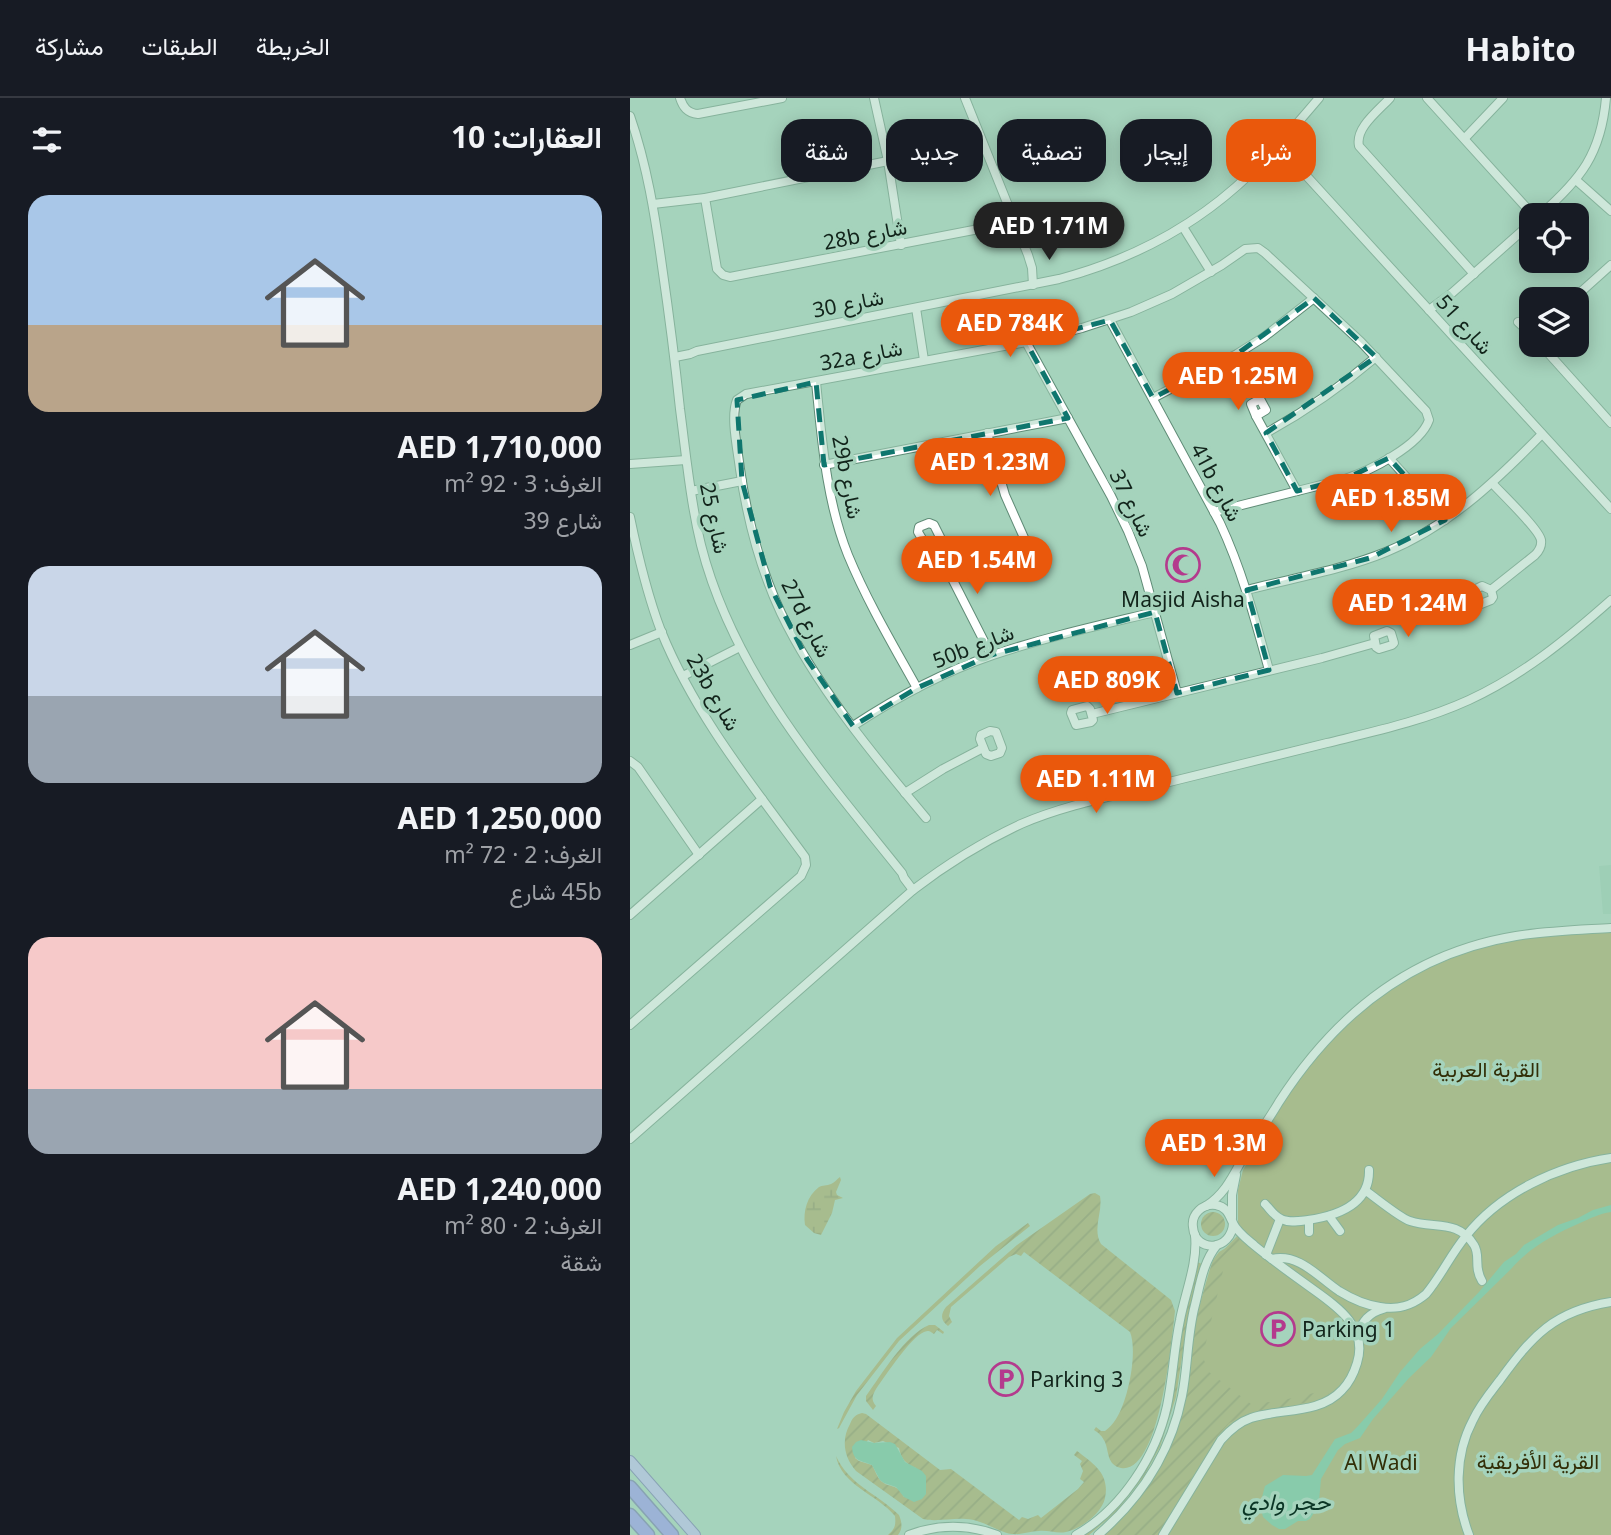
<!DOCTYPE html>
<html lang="ar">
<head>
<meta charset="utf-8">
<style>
	:root { --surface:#171b24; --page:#20242c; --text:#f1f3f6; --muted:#9ea1a6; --line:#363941; --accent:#ea580c }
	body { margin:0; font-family:"Noto Sans",Vazirmatn,sans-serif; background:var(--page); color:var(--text); direction:rtl; height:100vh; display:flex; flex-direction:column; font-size:26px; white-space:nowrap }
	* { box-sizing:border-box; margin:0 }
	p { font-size:23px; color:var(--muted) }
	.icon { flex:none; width:38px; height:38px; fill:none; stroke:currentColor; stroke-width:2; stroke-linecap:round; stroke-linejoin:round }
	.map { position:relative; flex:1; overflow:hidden; direction:ltr }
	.side { display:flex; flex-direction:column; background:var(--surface); width:630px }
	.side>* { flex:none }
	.top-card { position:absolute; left:21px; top:21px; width:665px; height:63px; direction:rtl; display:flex; gap:14px }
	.tools { position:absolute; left:889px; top:105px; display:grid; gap:14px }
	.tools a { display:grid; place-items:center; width:70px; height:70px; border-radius:14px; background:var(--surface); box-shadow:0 4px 18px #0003; font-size:35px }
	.price { position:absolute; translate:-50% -60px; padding:0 16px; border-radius:24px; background:var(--accent); color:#fff; font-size:23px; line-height:46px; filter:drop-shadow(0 2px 4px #0008) }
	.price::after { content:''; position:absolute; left:50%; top:42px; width:21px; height:16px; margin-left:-10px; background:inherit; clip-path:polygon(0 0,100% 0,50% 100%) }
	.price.active { background:#222; color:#fff }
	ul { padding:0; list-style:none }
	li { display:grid; align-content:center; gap:14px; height:371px; padding:0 28px }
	li span { display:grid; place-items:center; height:217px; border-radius:21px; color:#555 }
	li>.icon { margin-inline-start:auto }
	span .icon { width:126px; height:126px; fill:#fffc; stroke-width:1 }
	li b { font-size:30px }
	h2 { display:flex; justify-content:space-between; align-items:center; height:84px; padding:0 28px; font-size:30px }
	.tag { padding:0 24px; border-radius:21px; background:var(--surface); box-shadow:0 4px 18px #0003; font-size:24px; line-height:63px }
	.tag.active { background:var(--accent); color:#fff }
	header { display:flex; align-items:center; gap:42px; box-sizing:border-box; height:98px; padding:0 35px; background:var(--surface); border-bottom:2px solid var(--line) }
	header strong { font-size:33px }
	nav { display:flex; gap:38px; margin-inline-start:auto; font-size:24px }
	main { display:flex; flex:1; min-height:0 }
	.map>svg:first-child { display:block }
</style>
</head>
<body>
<header>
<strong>Habito</strong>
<nav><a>الخريطة</a><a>الطبقات</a><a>مشاركة</a></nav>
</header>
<main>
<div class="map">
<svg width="981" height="1437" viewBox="0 0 981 1437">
	<defs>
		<pattern id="wetland-marsh" width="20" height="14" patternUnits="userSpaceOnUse" patternTransform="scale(1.75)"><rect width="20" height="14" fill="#a8a057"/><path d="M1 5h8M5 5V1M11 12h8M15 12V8" fill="none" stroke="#878247"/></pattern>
		<pattern id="garden-furrows" width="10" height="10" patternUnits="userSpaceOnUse" patternTransform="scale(1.75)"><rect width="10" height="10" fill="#a8a057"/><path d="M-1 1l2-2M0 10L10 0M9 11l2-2" fill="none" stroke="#878247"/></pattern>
	</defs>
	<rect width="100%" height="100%" fill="#a5d3bc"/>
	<polygon fill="#94cab0" points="981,767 981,816 973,816 969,768"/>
	<polygon fill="#a8a057" points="981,831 981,1437 504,1437 550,1333 586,1160 608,1137 608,1092 613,1072 670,974 713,928 776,879 846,848 932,835"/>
	<path fill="url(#wetland-marsh)" d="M 210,1079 L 211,1082 L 206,1094 L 207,1097 L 213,1100 L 205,1102 L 202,1115 L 191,1137 L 184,1135 L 175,1127 C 173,1113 177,1098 189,1089 C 192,1087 197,1088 201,1086 C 204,1085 207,1081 210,1079 Z"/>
	<g fill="url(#garden-furrows)" fill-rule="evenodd">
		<path d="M 465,1095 L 470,1098 C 473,1115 462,1130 471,1146 L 541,1202 L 545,1213 C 542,1239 530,1377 491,1370 C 477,1367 479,1354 475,1344 C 472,1338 469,1335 464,1332 L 466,1329 L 471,1333 L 475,1333 C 479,1330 483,1326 486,1321 C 498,1303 508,1254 500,1234 L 394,1154 L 391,1158 L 386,1156 L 379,1159 L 321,1209 L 319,1218 L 322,1224 L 318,1228 C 311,1223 310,1217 316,1209 L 387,1147 L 460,1096 Z"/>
		<circle cx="583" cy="1126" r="12"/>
		<polygon points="398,1125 400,1128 350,1168 269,1243 227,1297 209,1330 207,1331 214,1314 226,1293 267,1240 366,1148"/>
		<polygon points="608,1139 613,1146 605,1148 597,1156 574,1253 574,1262 579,1274 621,1306 649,1303 697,1292 699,1295 689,1302 618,1316 599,1325 584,1342 528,1437 473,1437 535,1359 563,1230 579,1174 583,1162 589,1154 599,1148"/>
		<polygon points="567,1164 572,1166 558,1220 546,1299 530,1349 513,1380 486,1414 459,1437 450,1437 482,1410 526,1346 550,1230"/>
		<path d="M 299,1227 L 305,1227 L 314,1234 L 313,1236 L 307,1232 L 304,1236 C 299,1233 300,1232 294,1234 C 280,1240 256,1277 246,1291 C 242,1298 241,1302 246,1308 L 243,1312 L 236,1303 L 236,1298 C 252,1276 275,1237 299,1227 Z"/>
		<path d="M 232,1315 L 236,1316 L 310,1372 L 321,1371 L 389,1422 L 392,1419 L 398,1421 L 408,1417 L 411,1420 L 448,1391 L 454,1384 L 450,1381 L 453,1373 L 450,1366 L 452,1363 L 444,1357 L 447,1353 C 464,1366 480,1376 475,1400 C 472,1415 451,1431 436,1434 C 427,1436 418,1432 409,1433 C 400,1433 392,1437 382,1436 C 367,1434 354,1422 336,1421 C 322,1420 306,1424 293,1421 L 226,1373 C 214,1359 211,1342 220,1326 C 223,1319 225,1317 232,1315 ZM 238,1342 L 244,1345 L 253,1343 L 269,1350 C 271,1361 276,1366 286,1370 L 274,1399 C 266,1384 260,1391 251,1383 C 247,1379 245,1372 242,1367 L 229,1363 L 225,1360 Z"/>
		<path d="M 206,1358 C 219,1387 248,1396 269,1417 C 272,1425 273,1430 268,1437 L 258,1437 C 265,1431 266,1427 265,1418 C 248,1397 211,1387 206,1358 Z"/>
	</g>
	<g fill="#64c098">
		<path d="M 981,1107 L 981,1114 C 969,1116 961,1120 950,1125 C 923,1137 900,1149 881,1171 L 821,1230 L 801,1259 L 779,1280 L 743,1321 L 730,1340 L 715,1346 L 708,1352 L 691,1381 L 689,1403 L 687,1410 L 680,1421 L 676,1423 L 668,1423 L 655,1431 L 649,1431 L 642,1427 L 633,1419 L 632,1415 L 631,1403 L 635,1388 L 653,1377 L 676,1378 L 682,1377 L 705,1341 L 721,1335 L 728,1328 L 752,1301 L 770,1274 L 790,1251 L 808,1236 L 849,1194 L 874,1164 L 886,1156 L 894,1147 L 928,1127 L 948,1120 L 963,1112 Z"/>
		<path d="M 231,1342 L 244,1345 L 260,1344 L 265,1346 L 275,1364 L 292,1373 L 296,1378 L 296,1396 L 292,1401 L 284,1404 L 274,1399 L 266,1389 L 254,1385 L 250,1382 L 242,1367 C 231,1362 223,1364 222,1349 L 226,1344 Z"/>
	</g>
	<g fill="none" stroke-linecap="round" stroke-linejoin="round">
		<g stroke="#608c77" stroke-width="10">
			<g id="minor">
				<path d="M 50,0 C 53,9 57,15 68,16 L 152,0"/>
				<polyline points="244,0 258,63 271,147"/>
				<polyline points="335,0 398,157 402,170 403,187"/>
				<path d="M 760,0 C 748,13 725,30 729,48 L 844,176"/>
				<polyline points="797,0 903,117"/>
				<path d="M 0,18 C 17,67 25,117 32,168 C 39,216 45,263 50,311 C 56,356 60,402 71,447 C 103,574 192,675 272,775 L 274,780 L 283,792"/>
				<polyline points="835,40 873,0"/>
				<polyline points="650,46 672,73 981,411"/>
				<polyline points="946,82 981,113"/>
				<polyline points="75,100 87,171 93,177 100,179 385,124"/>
				<polyline points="23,106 75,100 258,63"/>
				<path d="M 910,117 C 951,81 971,56 976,0"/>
				<polyline points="553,129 581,174"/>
				<polyline points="943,201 981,167"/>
				<polyline points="286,210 294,262"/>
				<polyline points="799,212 822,195 901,125"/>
				<path d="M 480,222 L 590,425 C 612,472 625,521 639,572"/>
				<polyline points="888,224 901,236"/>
				<polyline points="396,244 481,398 498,433 512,468 547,595"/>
				<polyline points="911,247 981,325"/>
				<path d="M 45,259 L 60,256 L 67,253 L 429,181 C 501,162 566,128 620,76 C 645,52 667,26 689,0"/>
				<path d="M 186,284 C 192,342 196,402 218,457 C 237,503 263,547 287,590"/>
				<polyline points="523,300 607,256 634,239 684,200"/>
				<polygon points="630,301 636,312 626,318 621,306"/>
				<polyline points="626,318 667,393"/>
				<polyline points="357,335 375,397 399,451"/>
				<path d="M 636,335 C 676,313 712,288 746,259"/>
				<polyline points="759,360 815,422"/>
				<polyline points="0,366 56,362"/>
				<polyline points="194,367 438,320"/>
				<polyline points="61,393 112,383"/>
				<path d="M 0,419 C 8,458 17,496 31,533 C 65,617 122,687 175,759 L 176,767 L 171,778 L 0,927"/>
				<polygon points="299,425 304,427 312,443 312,447 309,451 297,449 288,434 289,429"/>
				<polygon points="407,448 412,449 415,457 414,461 398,467 390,464 389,459 391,454"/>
				<polyline points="307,451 361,557"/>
				<path d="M 852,488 L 861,492 L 863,499 L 861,502 L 846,508 C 842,506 839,499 840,494 Z"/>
				<path d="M 617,492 C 663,480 712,472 756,454 C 818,429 866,383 912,336"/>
				<path d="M 861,492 L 905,457 C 909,453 912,449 911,442 C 909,431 871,395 862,385"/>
				<polygon points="757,533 761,535 764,545 762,547 749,551 746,549 744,538"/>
				<polyline points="0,547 32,534"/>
				<polyline points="53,578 110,549"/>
				<polygon points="457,608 460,611 463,622 461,624 446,627 441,615 442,612"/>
				<polyline points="462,616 692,560 745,545"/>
				<path d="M 223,628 C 267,599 313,574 363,557 C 416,539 471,527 525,514"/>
				<polygon points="360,633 366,634 372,650 370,655 361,658 356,656 350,641 351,637"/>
				<polyline points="0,663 8,669 69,757"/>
				<polyline points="275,695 313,671 353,650"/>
				<path d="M 296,720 C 244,658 186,588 151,515 C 130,470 117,420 110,371 C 108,353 100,319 107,302 L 116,296 L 396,244 L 452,230 L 501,214 L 542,196 L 592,167 L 615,151 L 628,150 L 635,155 L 731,244 L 796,313 L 799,322 C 790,348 739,373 715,381 L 584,414"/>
				<polyline points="0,817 132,701"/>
				<path d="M 0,1041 L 283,792 C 317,766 352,744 391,726 C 433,708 478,699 523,688 C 581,674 639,659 697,645 C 746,633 793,623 839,602 C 893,577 937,541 981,502"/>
				<path d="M 736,1093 C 746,1100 770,1120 780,1123 C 804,1131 828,1121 844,1147 C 851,1158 843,1168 852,1183"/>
				<path d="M 635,1106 C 640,1111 644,1118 651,1121 C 659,1125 669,1123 678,1122 C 706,1118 740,1107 739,1072"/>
				<path d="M 576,1108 C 597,1095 605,1073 617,1053 C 628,1037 639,1021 649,1004 C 705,917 781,855 886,838 C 917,833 949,832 981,830"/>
				<polyline points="699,1118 710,1133"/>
				<polyline points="602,1120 602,1097 606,1077"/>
				<polyline points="679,1134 679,1122"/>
				<polyline points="636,1157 650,1121"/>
				<path d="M 642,1161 C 669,1155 688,1179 709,1193 C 722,1201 735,1207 750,1209 C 768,1212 782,1208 796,1196 C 811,1178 821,1156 836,1138 C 870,1095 927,1068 981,1060"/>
				<path d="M 728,1237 C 732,1223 739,1215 753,1211"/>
				<path d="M 279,1437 C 308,1426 338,1426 367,1437"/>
				<path d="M 446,1437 C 492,1411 526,1358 537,1308 C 543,1279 544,1250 550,1222 C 555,1195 568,1165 565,1137"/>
				<path d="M 468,1437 C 511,1400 541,1354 552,1298 C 558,1268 557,1237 565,1207 C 570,1187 573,1164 587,1147"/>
				<path d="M 533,1437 L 591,1342 C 600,1332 609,1324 621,1320 C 650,1310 689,1317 712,1292 C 719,1285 724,1275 727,1265 C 739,1227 703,1206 677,1187 C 659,1174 642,1162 625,1148 C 618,1142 607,1134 603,1125 C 599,1117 597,1109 586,1107 C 573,1105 561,1116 563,1129 C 565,1156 602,1153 603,1125"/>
				<path d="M 839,1437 C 825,1400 824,1358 843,1322 C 850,1307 860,1295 870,1282 C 902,1238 924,1213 981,1204"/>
			</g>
		</g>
		<g stroke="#6468a9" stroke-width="12">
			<polyline id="major" points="0,1363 65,1437"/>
		</g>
		<g stroke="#6468a9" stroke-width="15">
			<g id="highway">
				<polyline points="0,1389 42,1437"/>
				<polyline points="0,1417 18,1437"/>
			</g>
		</g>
		<use href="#minor" stroke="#fff" stroke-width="8"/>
		<use href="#major" stroke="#bcbaf9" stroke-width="10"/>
		<use href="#highway" stroke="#908cf5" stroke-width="12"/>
	</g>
	<path d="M0 0H981V1437H0ZM 684,200 L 746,259 L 636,335 L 667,393 L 715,381 L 759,360 L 815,422 L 740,460 L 617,492 L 639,572 L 547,595 L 525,514 L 361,557 L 287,590 L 223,628 L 177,561 L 140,488 L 112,383 L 107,302 L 186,284 L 194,367 L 438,320 L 396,244 L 480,222 L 523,300 L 607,256 Z" fill="#a5d3bc" fill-opacity=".55" fill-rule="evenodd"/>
	<path fill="none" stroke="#0f766e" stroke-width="5" stroke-dasharray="14 9" stroke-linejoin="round" d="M 684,200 L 746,259 L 636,335 L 667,393 L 715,381 L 759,360 L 815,422 L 740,460 L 617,492 L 639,572 L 547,595 L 525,514 L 361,557 L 287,590 L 223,628 L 177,561 L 140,488 L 112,383 L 107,302 L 186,284 L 194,367 L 438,320 L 396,244 L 480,222 L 523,300 L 607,256 Z"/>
	<defs>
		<g id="mosque-ring" transform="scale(1.75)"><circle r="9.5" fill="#a5d3bc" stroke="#b43a8d" stroke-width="1.5"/><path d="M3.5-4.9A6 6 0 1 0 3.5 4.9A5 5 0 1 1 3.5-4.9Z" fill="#b43a8d"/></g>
		<g id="parking-ring" transform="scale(1.75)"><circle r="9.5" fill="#a5d3bc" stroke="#b43a8d" stroke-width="1.5"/><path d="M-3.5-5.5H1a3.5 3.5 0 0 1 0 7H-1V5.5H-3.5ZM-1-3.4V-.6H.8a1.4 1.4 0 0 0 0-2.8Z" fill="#b43a8d"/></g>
	</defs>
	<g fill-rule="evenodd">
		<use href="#mosque-ring" x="553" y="467"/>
		<use href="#parking-ring" x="648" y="1231"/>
		<use href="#parking-ring" x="376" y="1281"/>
	</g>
	<g text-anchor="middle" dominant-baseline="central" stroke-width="7" stroke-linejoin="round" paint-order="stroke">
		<g font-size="21" fill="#12241b" stroke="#a5d3bc">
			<text transform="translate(235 136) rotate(-11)">28b شارع</text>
			<text transform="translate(218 205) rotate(-11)">شارع 30</text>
			<text transform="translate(835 226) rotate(48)">شارع 51</text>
			<text transform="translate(231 257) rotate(-11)">32a شارع</text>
			<text transform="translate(218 379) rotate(79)">29b شارع</text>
			<text transform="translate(587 384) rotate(62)">41b شارع</text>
			<text transform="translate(502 405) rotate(64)">شارع 37</text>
			<text transform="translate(85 420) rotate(78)">شارع 25</text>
			<text transform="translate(177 520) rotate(63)">27d شارع</text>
			<text transform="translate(343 548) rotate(-21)">50b شارع</text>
			<text transform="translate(84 594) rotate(60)">23b شارع</text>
		</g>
		<g font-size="21" fill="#12241b" stroke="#a5d3bc" text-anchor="start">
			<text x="553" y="501" text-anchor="middle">Masjid Aisha</text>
			<text x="672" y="1231">Parking 1</text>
			<text x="400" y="1281">Parking 3</text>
		</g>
		<g font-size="21" fill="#322e07" stroke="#a5d3bc">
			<text x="856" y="971">القرية العربية</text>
			<text x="908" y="1363">القرية الأفريقية</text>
			<text x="751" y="1364">Al Wadi</text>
		</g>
		<g font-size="23" font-style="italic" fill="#0b3525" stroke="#a5d3bc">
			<text x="656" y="1403">حجر وادي</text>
		</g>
	</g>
</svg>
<div class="tools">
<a><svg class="icon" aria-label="locate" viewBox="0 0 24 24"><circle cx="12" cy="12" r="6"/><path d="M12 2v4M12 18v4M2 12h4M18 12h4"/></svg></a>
<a><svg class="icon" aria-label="layers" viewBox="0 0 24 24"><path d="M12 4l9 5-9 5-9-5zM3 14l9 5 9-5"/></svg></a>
</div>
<b class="price active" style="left:419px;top:164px">AED 1.71M</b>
<b class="price" style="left:380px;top:261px">AED 784K</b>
<b class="price" style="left:608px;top:314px">AED 1.25M</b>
<b class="price" style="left:360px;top:400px">AED 1.23M</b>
<b class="price" style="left:761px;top:436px">AED 1.85M</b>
<b class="price" style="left:347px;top:498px">AED 1.54M</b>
<b class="price" style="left:778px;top:541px">AED 1.24M</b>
<b class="price" style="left:477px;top:618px">AED 809K</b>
<b class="price" style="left:466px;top:717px">AED 1.11M</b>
<b class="price" style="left:584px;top:1081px">AED 1.3M</b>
<div class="top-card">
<a class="tag active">شراء</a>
<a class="tag">إيجار</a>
<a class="tag">تصفية</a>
<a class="tag">جديد</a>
<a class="tag">شقة</a>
</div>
</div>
<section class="side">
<h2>العقارات: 10<svg class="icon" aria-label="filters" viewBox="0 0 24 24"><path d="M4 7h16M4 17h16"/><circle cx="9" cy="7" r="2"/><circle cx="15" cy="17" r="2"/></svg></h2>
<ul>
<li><span style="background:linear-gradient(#a9c7e8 60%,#b9a48a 0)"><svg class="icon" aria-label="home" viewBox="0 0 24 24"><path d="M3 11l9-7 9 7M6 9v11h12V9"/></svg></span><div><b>AED 1,710,000</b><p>الغرف: 3 · 92 m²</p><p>شارع 39</p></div></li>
<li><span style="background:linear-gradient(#c9d6e8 60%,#9aa5b1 0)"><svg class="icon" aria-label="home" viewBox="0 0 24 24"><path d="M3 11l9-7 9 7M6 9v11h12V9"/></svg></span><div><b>AED 1,250,000</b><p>الغرف: 2 · 72 m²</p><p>45b شارع</p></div></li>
<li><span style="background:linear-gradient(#f6c9c9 70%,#9aa5b1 0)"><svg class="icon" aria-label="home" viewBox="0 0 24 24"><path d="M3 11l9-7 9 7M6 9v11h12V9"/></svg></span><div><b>AED 1,240,000</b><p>الغرف: 2 · 80 m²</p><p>شقة</p></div></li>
</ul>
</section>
</main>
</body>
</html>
